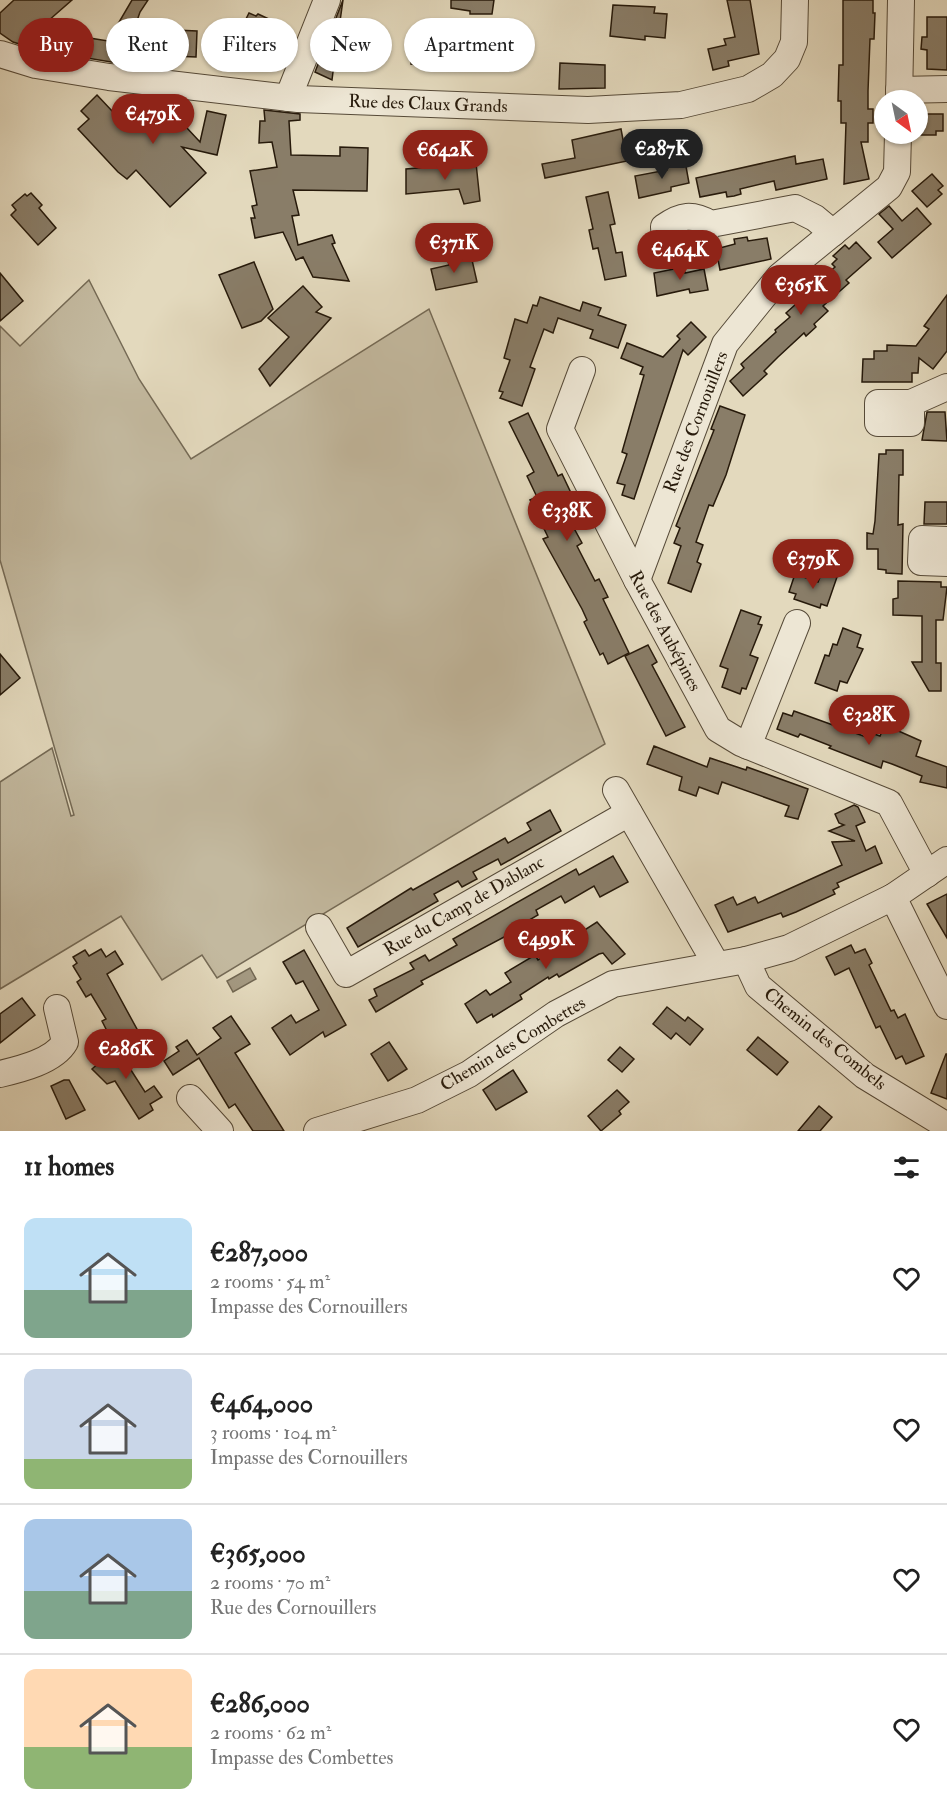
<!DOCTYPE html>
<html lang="en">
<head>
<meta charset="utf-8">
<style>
	:root { --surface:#fff; --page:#f2f2f2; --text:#222; --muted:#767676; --line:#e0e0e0; --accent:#8f2418 }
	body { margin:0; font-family:"IM FELL Double Pica",serif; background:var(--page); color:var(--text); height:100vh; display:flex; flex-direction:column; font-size:22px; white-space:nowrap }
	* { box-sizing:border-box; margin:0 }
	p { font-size:20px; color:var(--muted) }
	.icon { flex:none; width:33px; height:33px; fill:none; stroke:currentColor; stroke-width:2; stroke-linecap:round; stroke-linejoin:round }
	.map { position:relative; height:1131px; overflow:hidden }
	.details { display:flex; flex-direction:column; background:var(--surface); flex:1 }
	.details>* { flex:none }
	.hud { position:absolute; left:18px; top:18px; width:600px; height:54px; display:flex; gap:12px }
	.needle { width:39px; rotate:147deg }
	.fabs { position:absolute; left:874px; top:90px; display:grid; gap:12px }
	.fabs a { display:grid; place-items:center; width:54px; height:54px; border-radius:50%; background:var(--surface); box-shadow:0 2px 4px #0004; font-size:30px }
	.price { position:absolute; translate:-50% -51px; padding:0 14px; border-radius:21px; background:var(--accent); color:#fff; font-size:20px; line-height:39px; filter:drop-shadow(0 2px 3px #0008) }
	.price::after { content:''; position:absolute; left:50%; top:36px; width:18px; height:14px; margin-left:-9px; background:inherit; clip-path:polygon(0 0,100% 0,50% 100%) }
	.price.current { background:#222; color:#fff }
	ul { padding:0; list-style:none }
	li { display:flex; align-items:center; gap:18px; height:150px; padding:0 24px }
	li+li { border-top:2px solid var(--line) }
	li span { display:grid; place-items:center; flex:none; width:168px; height:120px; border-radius:12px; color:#555 }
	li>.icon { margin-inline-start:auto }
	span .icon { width:72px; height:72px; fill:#fffc; stroke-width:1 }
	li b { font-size:26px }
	h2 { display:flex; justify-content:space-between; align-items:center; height:72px; padding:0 24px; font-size:26px }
	.chip { padding:0 21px; border-radius:27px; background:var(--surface); box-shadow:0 2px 4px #0004; font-size:21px; line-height:54px }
	.chip.current { background:var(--accent); color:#fff }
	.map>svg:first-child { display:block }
</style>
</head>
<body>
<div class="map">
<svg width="947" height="1131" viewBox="0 0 947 1131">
	<rect width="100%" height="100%" fill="#e3d9bd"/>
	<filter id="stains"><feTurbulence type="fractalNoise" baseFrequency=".00333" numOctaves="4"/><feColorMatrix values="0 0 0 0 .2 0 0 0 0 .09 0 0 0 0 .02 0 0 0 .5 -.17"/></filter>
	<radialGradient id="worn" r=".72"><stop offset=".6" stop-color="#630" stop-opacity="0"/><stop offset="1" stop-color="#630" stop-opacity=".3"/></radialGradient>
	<polygon fill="#c3b99f" stroke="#756a55" stroke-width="1.5" points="89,280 139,379 191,459 429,309 605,744 217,978 202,955 162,980 121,916 0,989 0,782 52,748 71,816 74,815 0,560 0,326 20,346"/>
	<polygon fill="#a39880" stroke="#716651" stroke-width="1.5" points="250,968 256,979 233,992 227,981"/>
	<g fill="#897d68" stroke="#271a0b" stroke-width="1.5">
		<polygon points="14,0 72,0 40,28 89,40 89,38 108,41 132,0 148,0 140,12 129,44 121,42 117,63 39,50 13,42 0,33 0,13"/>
		<polygon points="343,0 334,64 332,80 315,72"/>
		<polygon points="451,0 494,0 492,14 470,14 470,11 451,8"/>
		<polygon points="727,0 750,0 759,54 728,61 729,66 713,70 708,49 726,45 724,39 735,37"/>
		<polygon points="843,0 873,0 873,13 875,13 874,39 870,39 868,91 868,109 873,109 873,123 868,123 868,142 861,142 869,179 844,184 846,123 841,123 841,101 838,101 839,65 843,65"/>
		<polygon points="613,5 655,7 654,13 667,14 665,38 645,36 645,40 610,36"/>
		<polygon points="249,13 256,16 258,14 282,25 273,45 264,40 261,46 238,35"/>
		<polygon points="927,17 947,17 947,70 927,69 927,50 921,49 922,37 927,37"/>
		<polygon points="175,30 197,31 196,57 173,56 173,49 146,46 147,36 174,37"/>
		<polygon points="413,33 428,35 427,40 445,42 441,68 411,64"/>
		<polygon points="560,63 605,65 605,88 559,89"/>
		<polygon points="97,95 129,129 165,99 182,101 184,103 173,113 200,142 207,111 226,115 217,155 182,147 206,173 170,207 136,170 127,179 118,172 78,129 89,119 81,111"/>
		<polygon points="264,110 300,114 300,120 289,121 291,155 340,156 340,147 368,148 367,191 293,190 299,215 292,216 298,245 332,235 335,243 332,244 349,281 313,277 303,257 296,260 283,232 255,238 251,218 255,218 252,206 257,205 250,171 277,167 272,142 259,143 260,121 265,121"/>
		<polygon points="918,114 943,114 943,131 936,131 936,135 918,135"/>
		<polygon points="621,129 627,161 545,178 542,164 575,158 572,140"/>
		<polygon points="795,156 796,164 823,159 827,179 776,190 774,181 740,189 741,194 734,196 727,197 726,192 700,197 696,178"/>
		<polygon points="685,161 689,183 671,187 671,191 639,198 635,176 667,170 666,165"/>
		<polygon points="476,163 480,201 464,204 459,189 406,194 406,169"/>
		<polygon points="932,174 943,186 938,190 942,194 927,207 912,191"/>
		<polygon points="608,192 615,224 610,225 616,253 622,252 626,276 605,280 598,248 593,249 589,230 593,229 586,197"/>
		<polygon points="31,193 42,205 39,208 56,228 38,245 11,215 16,210 12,205 25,194 27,196"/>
		<polygon points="889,206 902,221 917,208 931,224 892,258 878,242 893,229 879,214"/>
		<polygon points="747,237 748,241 767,238 771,259 720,270 716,249 735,244 734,239"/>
		<polygon points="856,242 871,258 846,280 849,283 823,306 828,311 814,324 816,327 806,336 804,333 778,357 764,371 767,374 743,396 730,381 744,368 741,364 776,332 775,330 790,317 786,313 806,295 795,283 804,275 814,286 835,267 832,264 837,259 833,256 845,245 849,249"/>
		<polygon points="466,257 467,261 472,260 477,282 436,290 431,269 449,265 448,260"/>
		<polygon points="254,262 273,309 261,321 242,328 219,275"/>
		<polygon points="684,267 685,273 704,269 708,290 690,293 689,289 657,296 654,273"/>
		<polygon points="0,273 23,301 0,321"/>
		<polygon points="303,286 322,307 316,312 331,318 270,386 259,369 289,337 268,318"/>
		<polygon points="947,295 947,351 933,369 919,358 918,373 912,373 912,382 862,382 863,359 874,359 874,351 887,351 887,345 916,346 929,329 924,326"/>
		<polygon points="540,297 580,311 583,302 601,308 598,315 626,325 618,348 590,338 593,330 558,318 553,333 544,329 530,367 535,369 522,406 500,398 503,392 499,391 510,360 504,358 515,319 527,323 533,305 537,306"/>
		<polygon points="691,322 706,337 688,355 683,350 634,499 622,495 625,485 617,483 627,454 622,452 644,375 640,374 643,367 621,358 627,343 663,357 680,339 677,336"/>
		<polygon points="720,406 745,415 726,475 713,506 709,505 696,542 703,545 697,562 701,564 691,592 668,583 681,546 674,543 680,528 676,526 714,430 711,429"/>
		<polygon points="927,412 945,412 947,441 922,440"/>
		<polygon points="528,413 558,476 562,474 571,493 558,499 582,543 577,546 595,581 599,579 608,597 603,599 629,653 608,664 603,653 600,655 584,622 587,620 582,609 543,539 548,537 530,500 537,497 527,476 534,472 509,422"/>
		<polygon points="886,450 903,450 903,475 899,475 898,525 903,524 902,574 886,573 886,570 878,569 878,549 867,549 867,533 873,534 875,521 879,454 886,454"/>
		<polygon points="925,502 947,502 947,524 924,524"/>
		<polygon points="822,572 837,577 827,606 821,604 820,608 794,599 796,594 789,592 795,574 818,582"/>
		<polygon points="898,581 941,582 941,587 947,587 943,620 936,620 936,663 941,663 941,691 929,691 912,662 922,662 922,616 893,615 893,599 898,598"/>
		<polygon points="741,610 761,617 758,624 762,625 750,655 758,658 746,689 742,688 740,694 722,687 728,669 720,666"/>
		<polygon points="843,628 861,635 857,647 863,649 847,683 840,681 837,691 815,683 825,655 829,656 833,644 837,645"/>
		<polygon points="648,645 657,662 652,665 685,727 666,736 625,656"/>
		<polygon points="0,654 20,678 0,695"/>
		<polygon points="794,711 869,738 871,733 880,736 885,725 921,741 916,756 947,767 947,788 920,782 922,776 892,764 883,761 881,768 829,748 831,746 813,739 800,734 798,737 777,729 783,713 792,716"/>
		<polygon points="654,746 707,767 710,758 746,770 747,767 808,789 798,819 785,816 789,806 722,782 718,794 699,787 696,796 679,790 682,777 647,764"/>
		<polygon points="854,805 858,807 865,822 856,826 866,851 875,846 882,863 837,883 839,887 833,890 835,894 796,912 783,917 781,913 728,932 715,905 733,897 737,905 755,897 758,903 842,865 832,842 855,841 829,831 844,825 839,823 835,814"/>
		<polygon points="550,810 561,831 501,865 498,859 473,872 477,879 462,887 458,881 434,894 438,901 358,947 347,928 411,888 413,890 505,838 508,843 531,830 527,823"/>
		<polygon points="613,856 628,882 600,897 594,886 565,903 561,896 536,910 538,915 524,923 525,926 421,981 423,984 376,1012 369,1000 377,996 374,989 414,969 410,963 425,955 429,961 457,945 453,939 576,869 579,875"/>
		<polygon points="947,894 947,938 927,904"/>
		<polygon points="597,922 625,954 612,964 603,953 599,954 559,977 557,974 549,979 548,977 520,995 522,999 493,1017 492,1014 477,1023 465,1004 486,990 490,995 511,982 505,973 535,955 538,960"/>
		<polygon points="851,945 855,953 865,949 872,963 869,965 891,1011 894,1010 898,1018 905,1014 924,1056 906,1064 902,1056 896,1059 880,1026 876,1028 849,968 835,975 826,957"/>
		<polygon points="101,949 106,957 115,951 123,964 107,974 138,1031 109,1035 102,1021 106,1019 91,994 86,997 77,982 81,979 73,966 77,963 73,957 85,950 89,956"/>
		<polygon points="304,950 346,1025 325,1037 323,1032 290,1055 272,1028 291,1015 296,1023 319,1010 303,981 296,984 283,962"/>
		<polygon points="22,998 35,1015 0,1043 0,1014"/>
		<polygon points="667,1007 685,1021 688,1017 703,1029 690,1045 676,1033 671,1039 653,1024"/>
		<polygon points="231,1016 250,1044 235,1053 284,1131 253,1131 235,1104 229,1108 199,1058 173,1075 164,1061 179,1051 176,1047 187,1040 197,1055 221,1038 213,1028"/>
		<polygon points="758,1037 788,1062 777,1075 747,1050"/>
		<polygon points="389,1042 407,1069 388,1081 371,1054"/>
		<polygon points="115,1043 134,1061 129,1067 145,1092 154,1086 162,1097 150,1104 153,1110 139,1119 115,1081 107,1084 92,1069 100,1062 97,1060"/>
		<polygon points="620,1047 634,1059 622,1072 608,1060"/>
		<polygon points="946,1054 947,1054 947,1099 931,1093"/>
		<polygon points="513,1070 527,1092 496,1110 483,1090"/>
		<polygon points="64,1080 69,1080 85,1110 66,1119 51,1086"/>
		<polygon points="617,1090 629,1102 619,1111 621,1114 601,1131 588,1116"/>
		<polygon points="819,1106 832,1117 820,1131 798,1131"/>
	</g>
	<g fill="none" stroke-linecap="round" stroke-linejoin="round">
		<g stroke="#564a38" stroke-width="28">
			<g id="minor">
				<polyline points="0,54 36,65 109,77 298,99 588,110 681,105 748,89 772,75 787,59 794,42 795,0"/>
				<polyline points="899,90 947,89"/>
				<polyline points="288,98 327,0"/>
				<polyline points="899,100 901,0"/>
				<path d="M 711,224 L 696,243 L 676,246 L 665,239 L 664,227 C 681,215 692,213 711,224 L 795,208 L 815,218 L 833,233"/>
				<polyline points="582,370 560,429 637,580 718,729 741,743 889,803 927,874"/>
				<polyline points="911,403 911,423 878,423 878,403 911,403 947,387"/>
				<polyline points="947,540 922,539 921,562 947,563"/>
				<polyline points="637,580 725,344 780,276 889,187 897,172 898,134"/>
				<polyline points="748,746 797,623"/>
				<polyline points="616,790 716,964"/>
				<polyline points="893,897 947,1006"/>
				<polyline points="319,927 346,974 629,813"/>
				<polyline points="746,960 758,986 865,1076 947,1126"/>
				<path d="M 0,1074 C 21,1069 54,1061 65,1042 L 57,1008"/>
				<polyline points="190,1098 220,1131"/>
				<polyline points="317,1131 417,1100 469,1074 556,1014 613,984 746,960 789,948 893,897 947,860"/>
			</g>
		</g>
		<use href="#minor" stroke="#ede6d4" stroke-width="26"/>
	</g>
	<g text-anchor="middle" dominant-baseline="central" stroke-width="4.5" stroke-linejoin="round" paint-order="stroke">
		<g font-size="18" fill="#271a0b" stroke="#ede6d4">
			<text transform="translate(428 104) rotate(2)">Rue des Claux Grands</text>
			<text transform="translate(696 422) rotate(-69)">Rue des Cornouillers</text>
			<text transform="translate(665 631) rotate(62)">Rue des Aubépines</text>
			<text transform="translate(464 906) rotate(-30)">Rue du Camp de Dablanc</text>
			<text transform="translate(825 1039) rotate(39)">Chemin des Combels</text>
			<text transform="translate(513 1044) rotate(-31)">Chemin des Combettes</text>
		</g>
	</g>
	<rect width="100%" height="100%" filter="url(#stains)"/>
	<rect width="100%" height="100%" fill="url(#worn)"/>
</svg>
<div class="fabs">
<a><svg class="needle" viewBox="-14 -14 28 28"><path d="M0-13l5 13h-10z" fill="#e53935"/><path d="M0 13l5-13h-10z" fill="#767676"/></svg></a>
</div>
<b class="price" style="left:153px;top:145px">€479K</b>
<b class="price current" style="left:662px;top:180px">€287K</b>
<b class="price" style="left:445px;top:181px">€642K</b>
<b class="price" style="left:454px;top:274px">€371K</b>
<b class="price" style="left:680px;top:281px">€464K</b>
<b class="price" style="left:801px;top:316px">€365K</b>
<b class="price" style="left:567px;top:542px">€338K</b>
<b class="price" style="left:813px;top:590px">€379K</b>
<b class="price" style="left:869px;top:746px">€328K</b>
<b class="price" style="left:546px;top:970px">€499K</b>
<b class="price" style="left:126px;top:1080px">€286K</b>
<div class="hud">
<a class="chip current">Buy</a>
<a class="chip">Rent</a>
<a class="chip">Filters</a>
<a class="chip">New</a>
<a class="chip">Apartment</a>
</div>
</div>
<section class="details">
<h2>11 homes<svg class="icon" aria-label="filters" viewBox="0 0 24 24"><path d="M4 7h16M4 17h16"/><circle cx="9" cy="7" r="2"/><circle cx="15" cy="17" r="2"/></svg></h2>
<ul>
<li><span style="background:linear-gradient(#bfe0f5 60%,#7fa58c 0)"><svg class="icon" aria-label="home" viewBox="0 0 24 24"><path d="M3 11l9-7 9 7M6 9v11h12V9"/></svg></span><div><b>€287,000</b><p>2 rooms · 54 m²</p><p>Impasse des Cornouillers</p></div><svg class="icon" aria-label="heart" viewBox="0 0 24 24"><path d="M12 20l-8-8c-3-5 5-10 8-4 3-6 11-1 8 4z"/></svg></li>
<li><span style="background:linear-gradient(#c9d6e8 75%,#8fb573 0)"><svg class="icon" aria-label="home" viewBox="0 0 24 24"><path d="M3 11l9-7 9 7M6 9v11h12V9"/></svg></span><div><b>€464,000</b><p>3 rooms · 104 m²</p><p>Impasse des Cornouillers</p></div><svg class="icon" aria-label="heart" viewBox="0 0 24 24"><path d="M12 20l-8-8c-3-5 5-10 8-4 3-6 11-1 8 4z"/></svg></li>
<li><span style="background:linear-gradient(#a9c7e8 60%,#7fa58c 0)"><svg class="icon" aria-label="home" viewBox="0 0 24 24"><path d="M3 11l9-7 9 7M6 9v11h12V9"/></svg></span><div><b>€365,000</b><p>2 rooms · 70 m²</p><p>Rue des Cornouillers</p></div><svg class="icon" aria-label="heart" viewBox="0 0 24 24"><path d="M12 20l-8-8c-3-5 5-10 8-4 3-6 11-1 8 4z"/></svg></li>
<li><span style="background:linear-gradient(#ffd9b3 65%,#8fb573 0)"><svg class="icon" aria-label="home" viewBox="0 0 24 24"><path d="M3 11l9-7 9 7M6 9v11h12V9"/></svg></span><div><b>€286,000</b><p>2 rooms · 62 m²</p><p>Impasse des Combettes</p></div><svg class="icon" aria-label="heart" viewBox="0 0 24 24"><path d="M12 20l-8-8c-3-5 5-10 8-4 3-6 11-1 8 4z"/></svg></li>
</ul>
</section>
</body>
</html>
